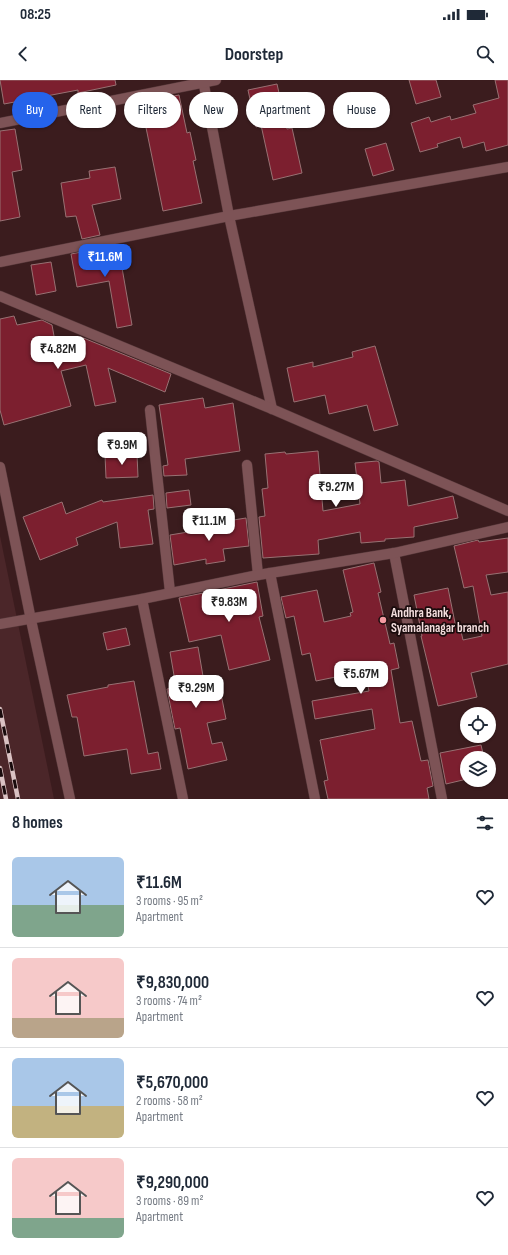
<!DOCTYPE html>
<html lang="en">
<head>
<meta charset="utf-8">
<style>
	:root { --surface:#fff; --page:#f2f2f3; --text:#1f2937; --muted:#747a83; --line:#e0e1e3; --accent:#2563eb }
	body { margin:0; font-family:"Sofia Sans Condensed",sans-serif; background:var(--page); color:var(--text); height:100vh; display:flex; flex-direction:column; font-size:15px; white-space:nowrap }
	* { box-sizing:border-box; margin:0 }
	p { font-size:13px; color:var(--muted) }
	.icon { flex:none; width:22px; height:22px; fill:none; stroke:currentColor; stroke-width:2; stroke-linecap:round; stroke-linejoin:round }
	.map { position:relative; height:719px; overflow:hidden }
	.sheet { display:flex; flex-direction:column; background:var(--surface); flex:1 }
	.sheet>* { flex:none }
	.hud { position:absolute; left:12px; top:12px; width:484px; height:36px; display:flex; gap:8px }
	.controls { position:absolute; left:460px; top:627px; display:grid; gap:8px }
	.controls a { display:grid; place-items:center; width:36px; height:36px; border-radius:50%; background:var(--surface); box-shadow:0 1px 3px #0004; font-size:20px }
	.price { position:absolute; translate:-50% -34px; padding:0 9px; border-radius:8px; background:#fff; color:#222; font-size:13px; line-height:26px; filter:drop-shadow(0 1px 2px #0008) }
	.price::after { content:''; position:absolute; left:50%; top:24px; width:12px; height:9px; margin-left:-6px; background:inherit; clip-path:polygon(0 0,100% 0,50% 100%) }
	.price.on { background:var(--accent); color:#fff }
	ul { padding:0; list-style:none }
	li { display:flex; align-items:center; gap:12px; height:100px; padding:0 12px }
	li+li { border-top:1px solid var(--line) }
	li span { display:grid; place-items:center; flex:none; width:112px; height:80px; border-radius:6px; color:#555 }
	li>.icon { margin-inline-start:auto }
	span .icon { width:48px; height:48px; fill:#fffc; stroke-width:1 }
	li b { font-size:17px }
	h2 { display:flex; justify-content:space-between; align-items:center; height:48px; padding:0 12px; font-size:17px }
	.pill { padding:0 14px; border-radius:18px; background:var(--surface); box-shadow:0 1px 3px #0004; font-size:14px; line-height:36px }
	.pill.on { background:var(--accent); color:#fff }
	.status { display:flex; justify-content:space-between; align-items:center; height:28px; padding:0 20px; background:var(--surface); direction:ltr }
	.status svg { height:11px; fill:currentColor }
	header { display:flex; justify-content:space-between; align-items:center; height:52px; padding:0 12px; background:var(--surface); font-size:18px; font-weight:700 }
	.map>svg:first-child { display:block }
</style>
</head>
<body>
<div class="status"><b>08:25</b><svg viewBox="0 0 49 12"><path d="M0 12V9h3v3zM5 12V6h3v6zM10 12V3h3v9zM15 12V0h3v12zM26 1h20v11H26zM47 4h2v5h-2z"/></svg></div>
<header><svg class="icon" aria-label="back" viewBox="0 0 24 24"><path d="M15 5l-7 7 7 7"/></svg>Doorstep<svg class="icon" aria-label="search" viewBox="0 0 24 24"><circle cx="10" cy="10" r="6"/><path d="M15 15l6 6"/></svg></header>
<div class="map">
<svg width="508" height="719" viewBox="0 0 508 719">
	<rect width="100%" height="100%" fill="#3b1c1e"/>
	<polygon fill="#4b2629" points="0,456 54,719 0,719"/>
	<g fill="#7c1f2f" stroke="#987173">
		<polygon points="0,0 115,0 116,5 78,13 78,10 4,24"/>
		<polygon points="409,0 436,0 441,17 416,24"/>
		<polygon points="495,0 508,0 508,65 486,71 484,62 463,68 460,57 437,64 438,67 420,72 411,43 429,37 431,42 450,36 451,40 476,33 473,25 499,18"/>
		<polygon points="277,4 287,49 292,48 302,93 273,100 261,45 256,47 248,10"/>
		<polygon points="179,15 187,53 190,52 196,80 193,81 202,123 163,131 141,23"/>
		<polygon points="15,49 22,90 12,92 20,137 0,141 0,51"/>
		<polygon points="386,63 394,90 373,96 365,69"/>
		<polygon points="115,87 121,119 92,125 100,155 82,159 76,136 66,137 61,103 90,98 89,91"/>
		<polygon points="118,165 132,245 117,248 109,201 77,207 71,174"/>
		<polygon points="51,182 56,211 36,215 31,185"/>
		<polygon points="14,236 17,245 42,240 52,245 56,267 81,260 81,257 171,294 165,312 108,288 116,322 95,326 86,285 61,291 71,326 4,345 0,330 0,239"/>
		<polygon points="375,266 398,345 374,351 367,325 329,334 325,315 294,322 287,288 313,282 313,287 353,277 352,272"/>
		<polygon points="203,318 205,328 233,323 240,371 185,379 187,395 164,396 163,386 168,385 159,325"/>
		<polygon points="318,371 323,431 360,424 355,383 377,381 379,382 381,403 405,400 408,426 453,416 458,438 414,447 414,457 385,459 385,461 361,463 360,452 318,460 319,474 263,478 259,437 265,436 262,409 268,408 265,374 285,372 286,374"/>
		<polygon points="137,374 138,397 106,398 105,375"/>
		<polygon points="189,410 191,425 167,428 166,413"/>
		<polygon points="153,415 154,429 148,430 153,464 120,468 117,442 76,458 78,465 40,480 23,437 62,422 66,434 102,420 103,422"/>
		<polygon points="246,438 249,466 223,469 225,481 206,484 206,479 174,485 170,455 200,450 200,447 221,444 221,442"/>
		<polygon points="508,458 508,492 486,495 491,515 508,512 508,584 471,593 477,617 438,626 421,556 422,556 414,515 448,508 456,548 460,547 463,560 482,556 473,506 464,508 454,466 478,460 479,462"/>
		<polygon points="374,483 381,512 378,513 390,564 394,563 399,588 391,590 400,643 412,641 421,681 428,680 433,706 427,708 429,719 328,719 324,701 328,700 320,660 375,649 372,629 315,639 312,621 369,611 365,591 316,601 310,573 302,575 294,536 286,538 281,517 317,510 324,542 351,536 350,533 353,532 343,490"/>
		<polygon points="257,502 263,536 259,537 270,580 229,590 221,555 189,562 179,518"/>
		<polygon points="126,548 130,565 107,570 103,553"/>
		<polygon points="198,567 204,602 218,599 226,639 207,643 212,664 222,662 227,680 188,689 180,648 175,649 167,609 176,607 170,572"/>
		<polygon points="134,601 148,674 158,672 161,689 131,694 127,669 84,676 77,637 72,637 67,615 108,607 108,605"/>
		<polygon points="481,665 484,678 467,678 467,699 446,704 440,673"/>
	</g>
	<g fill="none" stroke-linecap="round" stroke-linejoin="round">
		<g stroke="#553739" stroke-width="11">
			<g id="minor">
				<polyline points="203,0 229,136 272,329"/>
				<polyline points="0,43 216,0"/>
				<polyline points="0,182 229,136 508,87"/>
				<polyline points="0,216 272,329 508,431"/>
				<polyline points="150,330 170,512"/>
				<polyline points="247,385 258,495"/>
				<polyline points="0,387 31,540 70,719"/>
				<polyline points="394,473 442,719"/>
				<polyline points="270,493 315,719"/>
				<polyline points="142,519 183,719"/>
				<polyline points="0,544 142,519 258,495 394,473 508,447"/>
			</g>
		</g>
		<use href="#minor" stroke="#7d5356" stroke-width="10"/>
		<g stroke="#dac2c3" stroke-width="4.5">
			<g id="rail">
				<polyline points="0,629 18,719"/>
				<polyline points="0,688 6,719"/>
			</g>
		</g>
		<use href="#rail" stroke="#190b0c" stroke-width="3" stroke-dasharray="9" stroke-linecap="butt"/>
	</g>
	<circle fill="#f49aa1" stroke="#190b0c" stroke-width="1.5" cx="383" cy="540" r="4"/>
	<g text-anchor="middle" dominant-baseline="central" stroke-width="3.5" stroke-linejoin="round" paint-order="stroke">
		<g font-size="13" font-weight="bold" fill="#f4dede" stroke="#190b0c" text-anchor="start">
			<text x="391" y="533">Andhra Bank,<tspan x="391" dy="15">Syamalanagar branch</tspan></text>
		</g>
	</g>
</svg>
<div class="controls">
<a><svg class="icon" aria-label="locate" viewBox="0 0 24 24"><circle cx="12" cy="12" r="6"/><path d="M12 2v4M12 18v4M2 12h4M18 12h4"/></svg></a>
<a><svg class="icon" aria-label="layers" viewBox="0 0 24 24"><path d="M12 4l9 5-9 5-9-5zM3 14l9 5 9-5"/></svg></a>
</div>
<b class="price on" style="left:105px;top:198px">₹11.6M</b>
<b class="price" style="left:58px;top:290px">₹4.82M</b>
<b class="price" style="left:122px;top:386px">₹9.9M</b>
<b class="price" style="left:336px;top:428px">₹9.27M</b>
<b class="price" style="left:209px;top:462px">₹11.1M</b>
<b class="price" style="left:229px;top:543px">₹9.83M</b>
<b class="price" style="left:361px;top:615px">₹5.67M</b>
<b class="price" style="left:196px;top:629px">₹9.29M</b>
<div class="hud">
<a class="pill on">Buy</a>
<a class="pill">Rent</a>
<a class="pill">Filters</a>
<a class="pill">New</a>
<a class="pill">Apartment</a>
<a class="pill">House</a>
</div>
</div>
<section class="sheet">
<h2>8 homes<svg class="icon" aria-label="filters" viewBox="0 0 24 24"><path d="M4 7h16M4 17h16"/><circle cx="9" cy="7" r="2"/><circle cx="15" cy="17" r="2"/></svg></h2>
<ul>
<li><span style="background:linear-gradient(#a9c7e8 60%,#7fa58c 0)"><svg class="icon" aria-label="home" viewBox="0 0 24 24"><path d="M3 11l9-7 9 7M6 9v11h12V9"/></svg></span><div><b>₹11.6M</b><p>3 rooms · 95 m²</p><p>Apartment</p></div><svg class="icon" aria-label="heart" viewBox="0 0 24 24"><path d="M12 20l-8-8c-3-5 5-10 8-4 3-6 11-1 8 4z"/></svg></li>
<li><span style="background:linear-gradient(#f6c9c9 75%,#b9a48a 0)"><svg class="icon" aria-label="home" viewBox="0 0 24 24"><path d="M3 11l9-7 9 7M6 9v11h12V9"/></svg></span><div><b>₹9,830,000</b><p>3 rooms · 74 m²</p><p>Apartment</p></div><svg class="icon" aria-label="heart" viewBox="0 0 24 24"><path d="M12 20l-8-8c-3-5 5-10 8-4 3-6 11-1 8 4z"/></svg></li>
<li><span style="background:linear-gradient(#a9c7e8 60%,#c2b280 0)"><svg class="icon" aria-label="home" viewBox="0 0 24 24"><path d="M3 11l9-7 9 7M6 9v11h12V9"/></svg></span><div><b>₹5,670,000</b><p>2 rooms · 58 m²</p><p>Apartment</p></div><svg class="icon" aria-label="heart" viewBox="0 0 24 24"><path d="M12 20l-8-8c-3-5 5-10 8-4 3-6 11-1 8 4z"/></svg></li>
<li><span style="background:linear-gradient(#f6c9c9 75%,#7fa58c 0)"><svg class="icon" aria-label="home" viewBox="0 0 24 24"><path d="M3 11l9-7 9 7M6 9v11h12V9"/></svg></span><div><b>₹9,290,000</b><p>3 rooms · 89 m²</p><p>Apartment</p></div><svg class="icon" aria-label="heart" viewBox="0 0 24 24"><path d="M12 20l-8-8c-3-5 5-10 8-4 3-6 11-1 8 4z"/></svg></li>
</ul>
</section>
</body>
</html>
